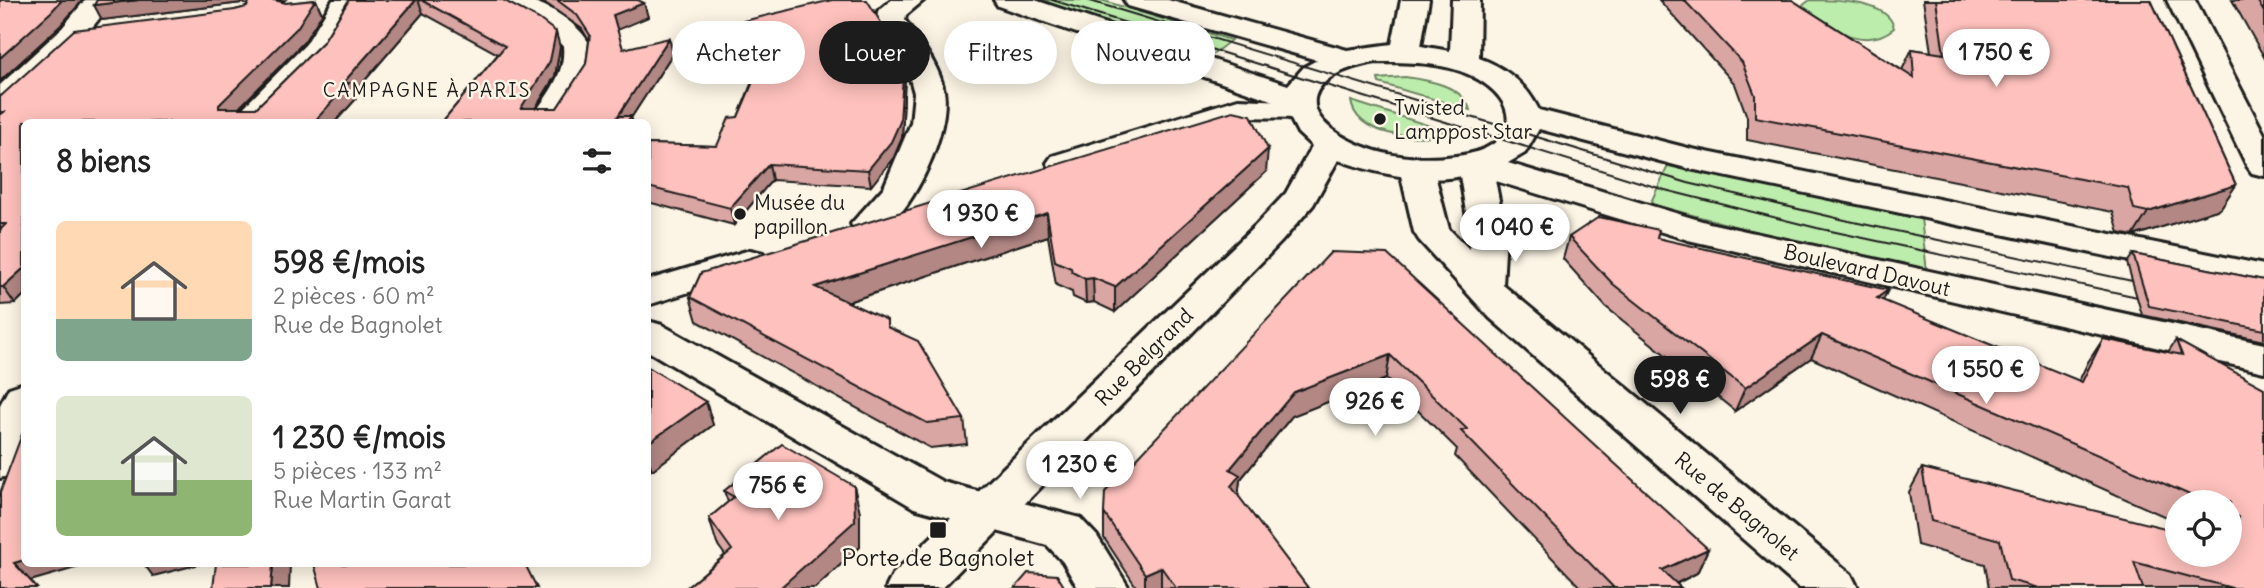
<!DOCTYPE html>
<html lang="fr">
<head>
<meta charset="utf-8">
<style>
	:root { --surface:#fff; --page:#f6f6f6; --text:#222; --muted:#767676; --accent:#1c1c1c }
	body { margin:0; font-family:Delius,sans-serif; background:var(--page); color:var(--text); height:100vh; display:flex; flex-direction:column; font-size:26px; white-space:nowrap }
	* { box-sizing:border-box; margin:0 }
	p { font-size:23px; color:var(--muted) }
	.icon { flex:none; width:38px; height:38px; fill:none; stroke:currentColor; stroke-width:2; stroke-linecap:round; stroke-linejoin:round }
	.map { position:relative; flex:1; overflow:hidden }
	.side { position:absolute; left:21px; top:119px; width:630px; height:448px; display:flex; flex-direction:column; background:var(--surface); border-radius:10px; box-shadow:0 4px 18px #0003 }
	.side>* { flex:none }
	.top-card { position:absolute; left:672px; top:21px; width:665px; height:63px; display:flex; gap:14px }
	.tools { position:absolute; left:2165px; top:490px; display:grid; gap:14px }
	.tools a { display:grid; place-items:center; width:77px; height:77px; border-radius:50%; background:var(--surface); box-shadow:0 4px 18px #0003; font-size:35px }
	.price { position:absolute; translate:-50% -60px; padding:0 16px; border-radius:24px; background:#fff; color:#222; font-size:23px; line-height:46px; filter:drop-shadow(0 2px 4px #0008) }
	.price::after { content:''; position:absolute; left:50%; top:42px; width:21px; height:16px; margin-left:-10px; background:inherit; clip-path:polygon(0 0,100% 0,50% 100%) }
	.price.current { background:var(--accent); color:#fff }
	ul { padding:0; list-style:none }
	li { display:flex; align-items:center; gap:21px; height:175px; padding:0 35px }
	li span { display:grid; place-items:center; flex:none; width:196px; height:140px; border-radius:10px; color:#555 }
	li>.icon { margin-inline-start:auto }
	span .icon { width:84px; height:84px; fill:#fffc; stroke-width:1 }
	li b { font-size:30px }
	h2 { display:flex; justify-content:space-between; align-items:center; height:84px; padding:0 35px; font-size:30px }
	.pill { padding:0 24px; border-radius:32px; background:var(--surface); box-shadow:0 4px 18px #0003; font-size:24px; line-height:63px }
	.pill.current { background:var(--accent); color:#fff }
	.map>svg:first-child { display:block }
</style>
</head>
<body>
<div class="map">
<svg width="2264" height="588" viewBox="0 0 2264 588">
	<rect width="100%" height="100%" fill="#fcf5e5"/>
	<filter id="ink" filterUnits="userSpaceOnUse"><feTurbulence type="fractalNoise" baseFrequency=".0143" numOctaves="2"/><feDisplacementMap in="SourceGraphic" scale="14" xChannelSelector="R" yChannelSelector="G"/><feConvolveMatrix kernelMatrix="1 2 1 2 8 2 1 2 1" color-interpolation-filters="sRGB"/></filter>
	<g filter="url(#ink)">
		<g fill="#bdedac" stroke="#6c8464" stroke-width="2">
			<polygon points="1038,0 1101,0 1231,40 1212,55"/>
			<path d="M 1810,0 C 1832,0 1889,0 1894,28 C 1863,54 1825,24 1798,9 Z"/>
			<path d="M 1405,77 C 1427,80 1463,85 1470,110 L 1379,83 L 1378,79 Z"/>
			<path d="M 1351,101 L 1443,130 L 1444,134 C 1417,141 1356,136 1351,101 Z"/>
			<polygon points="1668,166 1921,218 1927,272 1807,245 1650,204"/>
		</g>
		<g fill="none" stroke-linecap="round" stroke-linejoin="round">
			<g stroke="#1c1c1c" stroke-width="6">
				<g id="minor">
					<polygon points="85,0 114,0 82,40 11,109 0,111 0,85 62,28"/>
					<polygon points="333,0 361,0 328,55 262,122 229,122 306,44"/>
					<path d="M 493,0 C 504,0 515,0 526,0 C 549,3 598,35 593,61 C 590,84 572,104 560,122 L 528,122 C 544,99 566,76 563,46 L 545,31 L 497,6 Z"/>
					<path d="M 891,0 L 924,0 L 906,15 L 905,20 C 920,42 939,64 944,91 C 951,129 915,209 882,231 C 874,236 865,234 856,232 L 851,224 L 884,187 L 911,123 L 914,93 L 907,68 L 877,20 L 878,11 Z"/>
					<polygon points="2167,0 2195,0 2264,134 2264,176 2252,173 2247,166"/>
					<polygon points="1238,99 1310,102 1315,109 1310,116 1299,118 1240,117 1064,173 1052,170 1047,163 1052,156"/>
					<polygon points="1475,154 1487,157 1492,164 1506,236 1503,285 1851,574 1858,588 1799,588 1490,318 1419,240 1414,232 1399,167 1404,160 1416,157 1428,160 1433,167 1449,229 1469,249 1470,236 1458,164 1463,157"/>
					<polygon points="750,250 763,253 769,261 763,269 648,305 648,280"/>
					<polygon points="648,321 662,325 943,482 1080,518 1097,536 1129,588 1078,588 1063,562 1047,545 914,508 648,351"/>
					<polygon points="24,383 24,456 16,474 0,478 0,405 9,388"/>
				</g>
			</g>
			<g stroke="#1c1c1c" stroke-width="6">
				<path id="major" d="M 994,0 L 1035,0 L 1288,85 L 1304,67 L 1317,60 L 1128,6 L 1124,0 L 1168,0 L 1347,50 L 1392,44 L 1401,0 L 1429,0 L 1421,46 L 1450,51 L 1452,0 L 1480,0 L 1479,58 C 1507,68 1526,84 1539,110 L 1692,149 L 2264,265 L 2264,289 L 1690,169 L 1539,129 L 1525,153 L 1508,163 L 1709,223 L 2264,344 L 2264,372 L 1688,240 L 1473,174 C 1428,185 1380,175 1338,160 L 1313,205 L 1281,242 L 942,588 L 886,588 L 893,574 L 1255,226 L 1286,193 L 1312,146 L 1298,133 L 1283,104 L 998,6 ZM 1376,62 C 1407,62 1442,62 1470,75 C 1526,102 1518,150 1456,156 C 1425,160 1391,158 1362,146 C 1289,116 1306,73 1376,62 Z"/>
			</g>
			<use href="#minor" fill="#fcf5e5" fill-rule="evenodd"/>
			<use href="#major" fill="#fcf5e5" fill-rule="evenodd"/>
			<g stroke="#1c1c1c" stroke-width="2">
				<polyline points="1052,0 1665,190 1817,228 2156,301"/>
				<polyline points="1087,0 1688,183 1849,221 2151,285"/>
			</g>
		</g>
		<g fill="#daa6a3" stroke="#1c1c1c" stroke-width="2">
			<polygon points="97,0 285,0 282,2 286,3 316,0 322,14 304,42 239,108 256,108 323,42 349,0 503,0 560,47 555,76 536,108 557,108 586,64 589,41 582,29 548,5 534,0 638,0 648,17 617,30 623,49 673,53 631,118 633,122 442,122 498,54 423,13 354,93 356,99 335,122 24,122 24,295 15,304 0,305 0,96 235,10 247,7 248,5 242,3 102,20"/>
			<polygon points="1659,0 1792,0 1902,70 1912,49 1931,52 1923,0 2151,0 2236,185 2220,209 2133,236 2119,233 2113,212 1747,140 1747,117 1735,84"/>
			<polygon points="2232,0 2264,0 2264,57"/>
			<polygon points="735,23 905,75 902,138 894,157 871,186 772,180 734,225 648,202 648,144 717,146 738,117 753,79 739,37"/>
			<polygon points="1266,172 1115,312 1094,302 1086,303 1073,297 1072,292 1056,285 1048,236 848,302 888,327 964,419 967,444 930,448 697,321 690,297 701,273"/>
			<polygon points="1569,237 1657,238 1883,301 2079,381 2088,362 2103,339 2168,352 2176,340 2264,588 1989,588 1985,564 1917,545 1909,492 1922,468 2230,555 2230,502 2177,502 2177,522 1811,358 1735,411 1606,307 1563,259"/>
			<polygon points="1331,252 1708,549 1697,573 1676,584 1681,588 1581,588 1455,456 1457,449 1386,379 1292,416 1240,480 1238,496 1308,588 1137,588 1104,538 1104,513"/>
			<polygon points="2133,254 2264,280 2264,341 2142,315 2127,263"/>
			<polygon points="648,367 706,402 713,425 652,470 648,467"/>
			<polygon points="724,491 860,512 860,547 815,588 686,588 725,555 717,544 709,518 728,502"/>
		</g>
		<g fill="#b28784" stroke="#1c1c1c" stroke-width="2">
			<polygon points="62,0 83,0 60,26 0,81 0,58"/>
			<polygon points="139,0 240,0 242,3 102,20 94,5"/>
			<polygon points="316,0 322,14 304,42 227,120 219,108 219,105"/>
			<polygon points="416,0 418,0 423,13 354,93 356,99 335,122 314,122 343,83"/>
			<polygon points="644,3 648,17 617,30 613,15"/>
			<polygon points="556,32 560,47 555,76 527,122 521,108"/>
			<polygon points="669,38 673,53 631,118 633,122 620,122 618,116"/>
			<polygon points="904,60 905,75 902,138 894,157 871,186 868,170"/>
			<polygon points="1268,149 1266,172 1115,312 1115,287"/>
			<polygon points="769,164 772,180 734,225 730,208"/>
			<polygon points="2236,185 2220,209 2133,236 2148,212"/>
			<polygon points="1047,213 1048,236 820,311 815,287"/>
			<polygon points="24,268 24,295 15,304 3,287"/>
			<polygon points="1093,278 1094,302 1086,303 1085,279"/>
			<polygon points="1888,290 1877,313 1877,298"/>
			<polygon points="1822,335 1811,358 1735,411 1745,388"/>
			<polygon points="1390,355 1386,379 1292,416 1240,480 1238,499 1229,511 1230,469 1294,392"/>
			<polygon points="706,402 713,425 652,470 648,458 648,443"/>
			<polygon points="854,486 860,512 860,547 815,588 780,588"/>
			<polygon points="1708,549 1697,573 1667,588 1662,570"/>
			<polygon points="24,560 24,564 86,564 86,565 30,581 14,563"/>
			<polygon points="144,564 200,564 153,576"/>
			<polygon points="273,564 290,564 289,588 271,588"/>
			<polygon points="1161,567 1161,588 1145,588 1145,574"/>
		</g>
		<g fill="#fec1bd" stroke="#1c1c1c" stroke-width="2">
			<polygon points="0,0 62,0 51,12 0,58"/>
			<polygon points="97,0 139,0 94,5"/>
			<polygon points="250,0 274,0 286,3 315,0 297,28 219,105 219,108 256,108 323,42 349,0 416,0 343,83 349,83 314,122 24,122 24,268 3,287 0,287 0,230 6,224 0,224 0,115 4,112 0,112 0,96 1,96 74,30 235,10 247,7"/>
			<polygon points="421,0 503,0 539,19 556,32 550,61 521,108 557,108 586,64 590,35 577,15 557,0 638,0 644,3 613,15 623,49 669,38 618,116 631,116 627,122 442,122 505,46"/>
			<polygon points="832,0 867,0 904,60 900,122 891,142 868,170 769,164 730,208 648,187 648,144 717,146 729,118 738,117 755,77 735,23"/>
			<polygon points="1684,0 1792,0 1914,78 1912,49 1944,54 1936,0 2151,0 2236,185 2148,212 2134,209 2128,188 1755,117 1755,95 1742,62"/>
			<polygon points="2257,0 2264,0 2264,12"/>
			<polygon points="1233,111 1251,115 1268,149 1115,287 1093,278 1085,279 1072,272 1071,268 1055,261 1047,213 815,287 887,320 887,327 918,341 964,419 927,423 690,297 701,273"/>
			<polygon points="1599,217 1659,230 1657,238 1888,290 1877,298 2082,382 2103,339 2182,355 2176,340 2264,388 2264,588 2232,588 2134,562 2143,588 2039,588 2009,580 2000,540 1931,521 1922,468 2177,531 2177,555 2230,555 2230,544 2239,517 2230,513 2230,502 2206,502 1822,335 1745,388 1613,284 1569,237"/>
			<polygon points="1331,252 1387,254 1708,549 1662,570 1681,588 1614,588 1461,431 1467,429 1390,355 1294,392 1230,469 1240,475 1231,486 1308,588 1176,588 1161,567 1145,574 1104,513 1105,492"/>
			<polygon points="2133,254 2264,280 2264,330 2149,306"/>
			<polygon points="648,367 706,402 648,443"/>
			<polygon points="24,429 24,560 14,563 37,588 0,588 0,493"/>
			<polygon points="782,444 854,486 855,521 780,588 686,588 732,550 709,518 734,497 724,491"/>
			<polygon points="216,564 273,564 271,588 213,588"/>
			<polygon points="314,564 525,564 537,588 321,588"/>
			<polygon points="1028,573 1057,575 1065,588 1015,588"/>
		</g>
	</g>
	<g fill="#1c1c1c" stroke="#fcf5e5" stroke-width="2.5">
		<circle cx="1380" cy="119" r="7"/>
		<circle cx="740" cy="214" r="7"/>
		<rect x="929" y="521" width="18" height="18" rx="3.5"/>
	</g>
	<g text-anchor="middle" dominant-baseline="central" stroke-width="5" stroke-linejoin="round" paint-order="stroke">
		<g font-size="19" letter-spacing="2" fill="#1c1c1c" stroke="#fcf5e5">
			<text x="427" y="90">CAMPAGNE À PARIS</text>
		</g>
		<g font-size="21" fill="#1c1c1c" stroke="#fcf5e5" text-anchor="start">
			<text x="1394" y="107">Twisted<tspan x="1394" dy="24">Lamppost Star</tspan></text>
			<text x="754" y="202">Musée du<tspan x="754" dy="24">papillon</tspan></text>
		</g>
		<g font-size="21" fill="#1c1c1c" stroke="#fcf5e5">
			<text transform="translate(1867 270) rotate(13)">Boulevard Davout</text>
			<text transform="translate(1144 357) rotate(-45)">Rue Belgrand</text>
			<text transform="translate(1737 506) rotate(40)">Rue de Bagnolet</text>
		</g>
		<g font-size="24" fill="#1c1c1c" stroke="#fcf5e5">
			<text x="938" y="557">Porte de Bagnolet</text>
		</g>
	</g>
</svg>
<div class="tools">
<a><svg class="icon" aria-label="locate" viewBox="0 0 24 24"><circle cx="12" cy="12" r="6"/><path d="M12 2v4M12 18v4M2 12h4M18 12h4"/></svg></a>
</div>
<b class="price" style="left:1996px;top:89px">1 750 €</b>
<b class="price" style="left:981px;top:250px">1 930 €</b>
<b class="price" style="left:1515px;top:264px">1 040 €</b>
<b class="price" style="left:1986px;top:406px">1 550 €</b>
<b class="price current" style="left:1680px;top:416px">598 €</b>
<b class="price" style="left:1375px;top:438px">926 €</b>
<b class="price" style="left:1080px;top:501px">1 230 €</b>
<b class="price" style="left:778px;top:522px">756 €</b>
<div class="top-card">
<a class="pill">Acheter</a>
<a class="pill current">Louer</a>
<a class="pill">Filtres</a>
<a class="pill">Nouveau</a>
</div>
<section class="side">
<h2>8 biens<svg class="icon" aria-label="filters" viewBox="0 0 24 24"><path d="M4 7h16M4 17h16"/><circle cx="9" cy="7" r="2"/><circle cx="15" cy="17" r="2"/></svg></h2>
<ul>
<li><span style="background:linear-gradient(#ffd9b3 70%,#7fa58c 0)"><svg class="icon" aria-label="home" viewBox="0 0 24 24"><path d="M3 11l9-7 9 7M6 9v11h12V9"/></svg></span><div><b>598 €/mois</b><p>2 pièces · 60 m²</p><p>Rue de Bagnolet</p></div></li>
<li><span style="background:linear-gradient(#dfe7d0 60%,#8fb573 0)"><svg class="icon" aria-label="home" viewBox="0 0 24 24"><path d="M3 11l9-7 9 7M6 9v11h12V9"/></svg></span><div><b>1 230 €/mois</b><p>5 pièces · 133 m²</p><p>Rue Martin Garat</p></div></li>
</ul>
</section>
</div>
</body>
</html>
